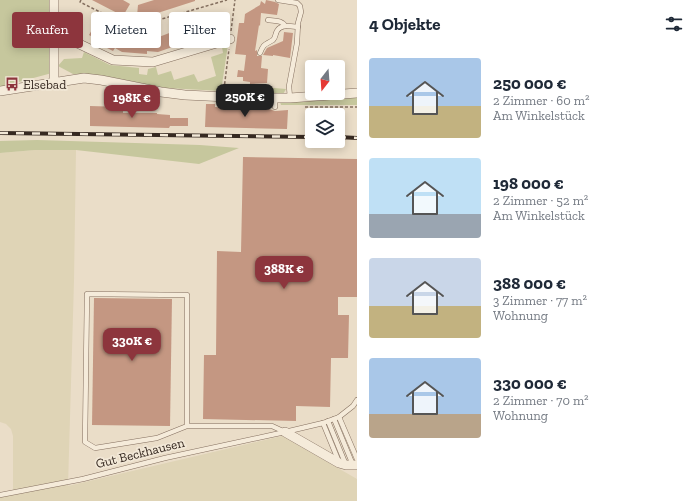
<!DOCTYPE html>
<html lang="de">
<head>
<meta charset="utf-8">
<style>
	:root { --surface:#fff; --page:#f2f2f3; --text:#1f2937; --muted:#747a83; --accent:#8d353d }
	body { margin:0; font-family:"Zilla Slab",serif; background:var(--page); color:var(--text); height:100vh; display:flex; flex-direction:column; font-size:15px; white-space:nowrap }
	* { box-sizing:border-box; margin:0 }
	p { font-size:13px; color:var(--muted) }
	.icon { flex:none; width:22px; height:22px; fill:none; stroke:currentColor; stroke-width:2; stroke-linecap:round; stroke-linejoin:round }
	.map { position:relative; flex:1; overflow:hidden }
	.panel { display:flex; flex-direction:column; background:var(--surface); width:340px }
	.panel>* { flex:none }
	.guide { position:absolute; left:12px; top:12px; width:285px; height:36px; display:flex; gap:8px }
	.needle { width:26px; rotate:197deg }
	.controls { position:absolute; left:305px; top:60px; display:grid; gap:8px }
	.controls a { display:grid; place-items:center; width:40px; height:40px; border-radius:4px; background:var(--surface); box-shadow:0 2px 10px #0003; font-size:20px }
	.price { position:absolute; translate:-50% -34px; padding:0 9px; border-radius:8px; background:var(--accent); color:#fff; font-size:13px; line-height:26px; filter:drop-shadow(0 1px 2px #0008) }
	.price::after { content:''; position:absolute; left:50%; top:24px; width:12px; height:9px; margin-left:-6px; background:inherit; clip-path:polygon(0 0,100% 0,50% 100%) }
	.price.current { background:#222; color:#fff }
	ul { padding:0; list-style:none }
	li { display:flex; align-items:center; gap:12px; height:100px; padding:0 12px }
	li span { display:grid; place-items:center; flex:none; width:112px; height:80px; border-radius:4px; color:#555 }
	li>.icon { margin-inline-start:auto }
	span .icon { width:48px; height:48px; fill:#fffc; stroke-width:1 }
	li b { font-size:17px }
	h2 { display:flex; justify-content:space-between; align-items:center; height:48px; padding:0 12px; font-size:17px }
	.tag { padding:0 14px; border-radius:4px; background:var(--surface); box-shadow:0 2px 10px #0003; font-size:14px; line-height:36px }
	.tag.current { background:var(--accent); color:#fff }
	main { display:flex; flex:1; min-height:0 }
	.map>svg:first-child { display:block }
</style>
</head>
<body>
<main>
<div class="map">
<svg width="357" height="501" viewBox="0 0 357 501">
	<rect width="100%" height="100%" fill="#eaddc8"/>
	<polygon fill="#dfd4b6" points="35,150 76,150 74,281 68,486 282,436 357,479 357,501 0,501 0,497 13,490 13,436 11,429 6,424 0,422 0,153"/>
	<g fill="#c6c79d">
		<polygon points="0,0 52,0 52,73 0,87"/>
		<polygon points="228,45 221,91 166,88 104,76 73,74 58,66 64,59 82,58 84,52 110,65 139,68 139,74 147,75 148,69 156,67 158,75 171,71 174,80 194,74 198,82 216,76 211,57 223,53 222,47"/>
		<polygon points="227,84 286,89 282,96 225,91"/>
		<polygon points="357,97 357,105 281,105 280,102 315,101"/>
		<polygon points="37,140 200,145 239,148 199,164 76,150 35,150 0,153 0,141"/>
	</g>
	<g fill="#c49782">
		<polygon points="92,0 123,0 130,4 123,16"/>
		<polygon points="154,0 195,0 195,1 142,18 142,16 137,16 138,5"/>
		<polygon points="266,0 275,2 279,4 277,15 261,13 260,26 259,25 255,51 257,50 257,56 262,56 261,68 268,69 267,83 250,84 250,82 243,81 243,77 237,77 238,70 244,71 246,55 235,54 239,23 244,23 245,14 260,5 261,1 265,4"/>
		<polygon points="219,14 223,28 200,36 201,37 158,52 147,51 147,54 122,52 115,48 113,51 95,42 96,41 92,39 93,37 89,35 93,28 97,30 98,28 117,37 151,40"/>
		<polygon points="284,32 293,33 290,58 273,55 273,56 263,55 267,48 283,41"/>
		<polygon points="206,104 215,104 215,107 269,109 275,111 288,110 287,129 205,127"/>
		<polygon points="90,106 123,107 123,113 157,113 157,114 170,115 170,118 188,118 188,126 170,126 169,128 90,126"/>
		<polygon points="243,157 357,159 357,297 338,297 338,315 349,315 348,358 331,358 330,407 296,406 296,421 203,419 204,355 216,355 217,251 241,252"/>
		<polygon points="94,298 172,299 170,426 92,425"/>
	</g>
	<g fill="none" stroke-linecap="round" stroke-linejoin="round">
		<g stroke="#846f5f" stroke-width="5.5">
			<g id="service">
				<polyline points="278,0 297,3 300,6 301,12 298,23 297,43 289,86 290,98"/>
				<path d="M 268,20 C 275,21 282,20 285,26"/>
				<path d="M 260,53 C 264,43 265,45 273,40 C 276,37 275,34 277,31 C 281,24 290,26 298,27"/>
				<polyline points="275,107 275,97"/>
				<polyline points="339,417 357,459"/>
				<polyline points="334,419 353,465"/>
				<polyline points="328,421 346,465"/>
				<polyline points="323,423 339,462"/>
				<polyline points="187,426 157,438 95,448 85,442 87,294 187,295 187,426 272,426 285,432"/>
				<polyline points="0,495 83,479 165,458 285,432 323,423 339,417 353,406 357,400"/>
			</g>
		</g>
		<g stroke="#846f5f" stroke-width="10">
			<g id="minor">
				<polyline points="54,32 113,60 153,62 230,39"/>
				<polyline points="54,83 54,0"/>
				<polyline points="0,91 84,78 101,80 161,92 185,95 248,98 290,98 357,93"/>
				<polyline points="285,432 339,463 346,465 357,465"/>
			</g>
		</g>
		<g stroke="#846f5f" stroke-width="1.5" stroke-dasharray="3 2" stroke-linecap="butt">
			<polyline points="81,0 80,2 120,22 148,23 227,0"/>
			<polyline points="231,31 235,0"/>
			<polyline points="224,89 229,49"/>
			<polyline points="305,107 357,107"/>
		</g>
		<use href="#service" stroke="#f5ebda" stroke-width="4.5"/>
		<use href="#minor" stroke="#f5ebda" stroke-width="9"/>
		<g stroke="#362921" stroke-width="4">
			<g id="rail">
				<polyline points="0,133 312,137"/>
				<polyline points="338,137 357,138"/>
			</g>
		</g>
		<use href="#rail" stroke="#f2e8d7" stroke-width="2.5" stroke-dasharray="8" stroke-linecap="butt"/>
	</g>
	<defs>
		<g id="bus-bare" transform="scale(1.08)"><path d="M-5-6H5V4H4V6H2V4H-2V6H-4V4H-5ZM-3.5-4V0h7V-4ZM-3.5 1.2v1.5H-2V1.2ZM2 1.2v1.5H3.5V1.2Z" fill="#8d353d" stroke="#f2e8d7" stroke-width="2.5" paint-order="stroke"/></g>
	</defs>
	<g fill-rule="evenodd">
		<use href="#bus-bare" x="12" y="84"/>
	</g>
	<g text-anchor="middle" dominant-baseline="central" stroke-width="3.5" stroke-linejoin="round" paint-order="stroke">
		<g font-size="13" fill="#362921" stroke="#f2e8d7" text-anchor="start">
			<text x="23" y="84">Elsebad</text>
		</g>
		<g font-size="13" fill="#362921" stroke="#f2e8d7">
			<text transform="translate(140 453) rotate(-14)">Gut Beckhausen</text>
		</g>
	</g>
</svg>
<div class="controls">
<a><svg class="needle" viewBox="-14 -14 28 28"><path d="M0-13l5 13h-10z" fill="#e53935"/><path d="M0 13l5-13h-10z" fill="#747a83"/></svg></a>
<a><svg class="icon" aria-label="layers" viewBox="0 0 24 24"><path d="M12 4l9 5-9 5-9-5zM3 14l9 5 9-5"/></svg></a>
</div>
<b class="price current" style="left:245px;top:118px">250K €</b>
<b class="price" style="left:132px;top:119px">198K €</b>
<b class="price" style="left:284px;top:290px">388K €</b>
<b class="price" style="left:132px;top:362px">330K €</b>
<div class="guide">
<a class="tag current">Kaufen</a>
<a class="tag">Mieten</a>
<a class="tag">Filter</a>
</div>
</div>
<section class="panel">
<h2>4 Objekte<svg class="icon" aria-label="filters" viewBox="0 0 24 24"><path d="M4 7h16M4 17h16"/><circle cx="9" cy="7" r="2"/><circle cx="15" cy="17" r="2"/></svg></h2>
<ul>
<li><span style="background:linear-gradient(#a9c7e8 60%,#c2b280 0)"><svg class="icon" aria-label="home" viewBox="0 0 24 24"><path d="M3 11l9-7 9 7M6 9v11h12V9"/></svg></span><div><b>250 000 €</b><p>2 Zimmer · 60 m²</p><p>Am Winkelstück</p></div></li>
<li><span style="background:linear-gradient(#bfe0f5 70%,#9aa5b1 0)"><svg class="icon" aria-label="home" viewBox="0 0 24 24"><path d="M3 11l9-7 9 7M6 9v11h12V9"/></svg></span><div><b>198 000 €</b><p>2 Zimmer · 52 m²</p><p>Am Winkelstück</p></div></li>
<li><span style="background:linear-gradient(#c9d6e8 60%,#c2b280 0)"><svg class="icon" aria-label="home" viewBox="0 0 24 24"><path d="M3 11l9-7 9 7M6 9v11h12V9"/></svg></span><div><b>388 000 €</b><p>3 Zimmer · 77 m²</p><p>Wohnung</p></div></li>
<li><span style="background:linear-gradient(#a9c7e8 70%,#b9a48a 0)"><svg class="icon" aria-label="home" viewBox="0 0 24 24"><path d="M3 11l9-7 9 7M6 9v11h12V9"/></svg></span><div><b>330 000 €</b><p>2 Zimmer · 70 m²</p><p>Wohnung</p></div></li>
</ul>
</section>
</main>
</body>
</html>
